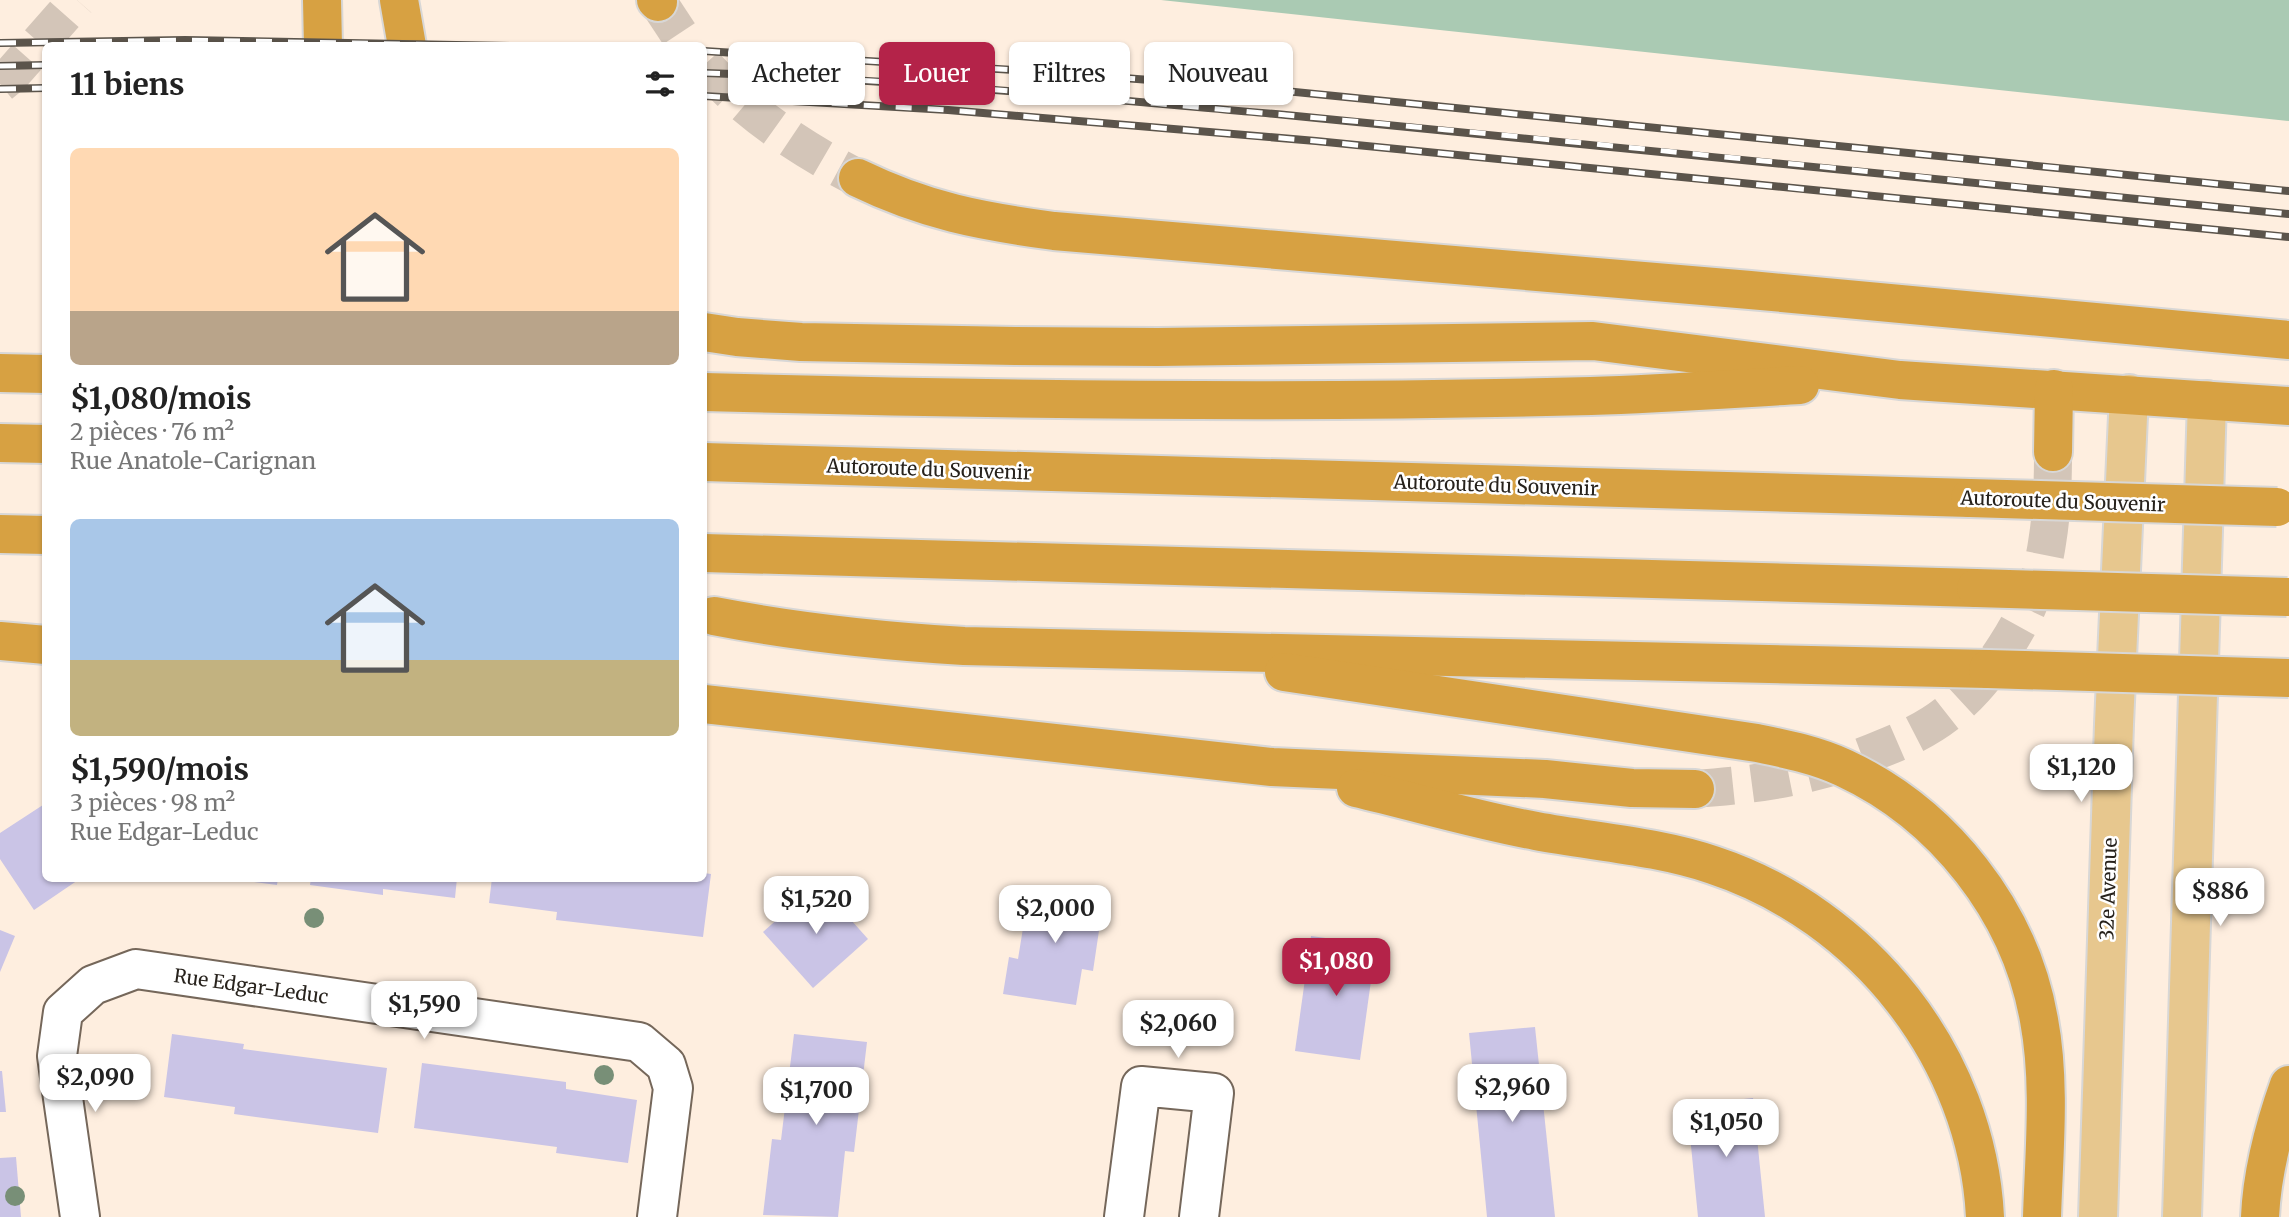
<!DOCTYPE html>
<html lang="fr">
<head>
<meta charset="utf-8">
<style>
	:root { --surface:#fff; --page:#f6f6f6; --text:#222; --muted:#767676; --accent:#b42349 }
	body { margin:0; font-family:Merriweather,serif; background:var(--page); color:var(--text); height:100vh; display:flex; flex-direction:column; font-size:26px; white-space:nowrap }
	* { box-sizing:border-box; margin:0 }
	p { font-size:23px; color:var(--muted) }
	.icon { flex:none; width:38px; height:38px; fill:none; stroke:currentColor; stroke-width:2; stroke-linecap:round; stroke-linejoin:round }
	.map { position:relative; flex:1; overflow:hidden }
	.panel { position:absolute; left:42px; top:42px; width:665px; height:840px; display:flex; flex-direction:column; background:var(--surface); border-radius:10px; box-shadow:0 2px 5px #0004 }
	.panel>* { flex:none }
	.top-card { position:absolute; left:728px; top:42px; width:665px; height:63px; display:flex; gap:14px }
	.price { position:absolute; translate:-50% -60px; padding:0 16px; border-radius:14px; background:#fff; color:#222; font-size:23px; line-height:46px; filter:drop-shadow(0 2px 4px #0008) }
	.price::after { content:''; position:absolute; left:50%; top:42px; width:21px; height:16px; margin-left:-10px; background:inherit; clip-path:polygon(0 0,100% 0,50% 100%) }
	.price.on { background:var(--accent); color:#fff }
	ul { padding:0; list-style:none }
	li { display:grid; align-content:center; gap:14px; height:371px; padding:0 28px }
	li span { display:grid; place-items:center; height:217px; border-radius:10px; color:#555 }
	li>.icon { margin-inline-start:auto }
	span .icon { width:126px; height:126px; fill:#fffc; stroke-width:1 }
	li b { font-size:30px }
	h2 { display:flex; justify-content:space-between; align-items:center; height:84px; padding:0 28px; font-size:30px }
	.chip { padding:0 24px; border-radius:10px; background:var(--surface); box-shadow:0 2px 5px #0004; font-size:24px; line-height:63px }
	.chip.on { background:var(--accent); color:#fff }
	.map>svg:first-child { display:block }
</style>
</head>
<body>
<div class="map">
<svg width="2289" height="1217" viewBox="0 0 2289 1217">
	<rect width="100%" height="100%" fill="#feeedf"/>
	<polygon fill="#aacab3" points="1161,0 2289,0 2289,121"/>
	<g fill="#cac4e6">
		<polygon points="46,803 46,878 81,878 34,910 0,859 0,833"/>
		<polygon points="704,873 711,874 703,937 556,920 557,912 489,903 492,878 704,878"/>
		<polygon points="239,878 278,878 277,885 239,880"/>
		<polygon points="311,878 457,878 455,898 383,889 383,895 310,885"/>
		<polygon points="818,883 868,939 813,988 763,932"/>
		<polygon points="1030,885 1104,897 1093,971 1082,969 1076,1005 1003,994 1009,957 1018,959"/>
		<polygon points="0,930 15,936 0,972"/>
		<polygon points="1311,936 1376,945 1360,1060 1295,1051"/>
		<polygon points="1535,1027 1555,1217 1487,1217 1469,1033"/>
		<polygon points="172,1034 244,1044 243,1049 387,1068 378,1133 234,1114 235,1107 164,1097"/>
		<polygon points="794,1034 867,1042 854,1152 845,1151 838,1217 763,1215 772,1139 781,1140"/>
		<polygon points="422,1063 566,1082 566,1089 637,1100 628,1163 556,1153 557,1147 414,1128"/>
		<polygon points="0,1071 2,1071 6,1112 0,1112"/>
		<polygon points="1753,1098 1765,1217 1698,1217 1687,1105"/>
		<polygon points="16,1157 21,1217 0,1217 0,1158"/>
	</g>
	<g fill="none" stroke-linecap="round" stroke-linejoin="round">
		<g stroke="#d3c5b8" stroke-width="38" stroke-dasharray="38 19" stroke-linecap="butt">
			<polyline points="658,2 687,46"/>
			<path d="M 704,65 C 747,113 801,149 858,178"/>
			<polyline points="0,84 11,75 77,0"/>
			<path d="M 1695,789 C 1764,784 1817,776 1881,749 C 1907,739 1934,726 1955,707 C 1975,690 1992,668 2006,646 C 2026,615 2042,579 2047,543 C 2052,513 2053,483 2053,452"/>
		</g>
		<g stroke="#75675a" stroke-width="42">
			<g id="minor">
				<polyline points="80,1217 57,1056 63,1012 93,985 136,969 639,1042 666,1065 673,1088 657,1217"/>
				<polyline points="1124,1217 1141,1086 1214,1093 1199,1217"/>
			</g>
		</g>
		<g stroke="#d8d7d6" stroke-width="42">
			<g id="major">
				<polyline points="2098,1217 2114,724 2129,394"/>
				<polyline points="2182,1217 2207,400"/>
			</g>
		</g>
		<g stroke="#d8d7d6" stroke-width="42">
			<g id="highway">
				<polyline points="322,0 323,46"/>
				<polyline points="399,0 407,46"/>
				<polyline points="656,0 658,2"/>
				<path d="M 858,178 C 926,211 980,221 1054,231 L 1750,290 L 2289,340"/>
				<polyline points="704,332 737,337 801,342 1015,346 1158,347 1593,341 1900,380 2289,406"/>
				<polyline points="0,373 46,374"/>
				<path d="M 704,392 C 999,400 1295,404 1591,396 C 1661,394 1730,389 1800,385"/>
				<polyline points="0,443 46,444"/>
				<polyline points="2053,452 2054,389"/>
				<polyline points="704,462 1970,498"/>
				<polyline points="0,534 46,535"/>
				<polyline points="704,553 1976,588"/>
				<path d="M 714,616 C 797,632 880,641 964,646 L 1988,669"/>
				<polyline points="0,641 46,645"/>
				<path d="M 1284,672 L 1757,743 C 1786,749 1816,755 1844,768 C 1943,814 2020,911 2039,1020 C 2051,1084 2044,1152 2042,1217"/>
				<polyline points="704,704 1272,767 1545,779 1632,788 1695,789"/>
				<path d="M 1356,788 C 1416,802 1476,820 1536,831 C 1595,842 1657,846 1713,865 C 1864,915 1977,1057 1985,1217"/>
				<path d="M 2260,1217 C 2262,1172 2274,1127 2289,1085"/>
			</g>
		</g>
		<use href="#minor" stroke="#fff" stroke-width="38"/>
		<use href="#major" stroke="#e7c78e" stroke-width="38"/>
		<use href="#highway" stroke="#d7a142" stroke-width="38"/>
		<g stroke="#5b544b" stroke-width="8">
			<g id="rail">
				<polyline points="0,43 185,40 512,46"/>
				<polyline points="704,51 1032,71 1255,88 2289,191"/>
				<polyline points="0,66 46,65"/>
				<path d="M 704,73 C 898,79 1092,98 1286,115 C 1621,145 1955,181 2289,214"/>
				<polyline points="0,89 46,88"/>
				<polyline points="704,96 948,110 1316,141 2289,237"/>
			</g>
		</g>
		<use href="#rail" stroke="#fff" stroke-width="5" stroke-dasharray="16" stroke-linecap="butt"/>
		<g stroke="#d8d7d6" stroke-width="42" stroke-linecap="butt">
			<g id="highway-bridge">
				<polyline points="1970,498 2277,507"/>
				<polyline points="1976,588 2287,597"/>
				<polyline points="1988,669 2289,678"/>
			</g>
		</g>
		<use href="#highway-bridge" stroke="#d7a142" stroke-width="38"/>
	</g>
	<g fill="#788f77">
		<circle cx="314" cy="918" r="10"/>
		<circle cx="604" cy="1075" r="10"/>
		<circle cx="15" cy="1196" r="10"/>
	</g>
	<g text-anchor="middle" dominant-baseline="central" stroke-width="5" stroke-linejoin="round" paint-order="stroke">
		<g font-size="19" fill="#27221c" stroke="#fff">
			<text transform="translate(929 469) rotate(2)">Autoroute du Souvenir</text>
			<text transform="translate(1496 485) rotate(2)">Autoroute du Souvenir</text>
			<text transform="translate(2063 501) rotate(2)">Autoroute du Souvenir</text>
			<text transform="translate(2108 889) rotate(-88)">32e Avenue</text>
			<text transform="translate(251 986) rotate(8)">Rue Edgar-Leduc</text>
		</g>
	</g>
</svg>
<b class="price" style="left:2081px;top:804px">$1,120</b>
<b class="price" style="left:2220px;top:928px">$886</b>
<b class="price" style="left:816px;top:936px">$1,520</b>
<b class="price" style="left:1055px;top:945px">$2,000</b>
<b class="price on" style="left:1336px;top:998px">$1,080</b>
<b class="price" style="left:424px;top:1041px">$1,590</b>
<b class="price" style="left:1178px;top:1060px">$2,060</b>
<b class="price" style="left:95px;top:1114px">$2,090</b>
<b class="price" style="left:1512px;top:1124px">$2,960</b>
<b class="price" style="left:816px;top:1127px">$1,700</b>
<b class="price" style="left:1726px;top:1159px">$1,050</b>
<div class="top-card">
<a class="chip">Acheter</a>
<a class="chip on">Louer</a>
<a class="chip">Filtres</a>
<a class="chip">Nouveau</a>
</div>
<section class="panel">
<h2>11 biens<svg class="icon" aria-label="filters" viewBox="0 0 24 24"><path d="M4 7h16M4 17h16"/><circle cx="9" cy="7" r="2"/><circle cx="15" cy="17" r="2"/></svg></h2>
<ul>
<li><span style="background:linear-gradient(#ffd9b3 75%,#b9a48a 0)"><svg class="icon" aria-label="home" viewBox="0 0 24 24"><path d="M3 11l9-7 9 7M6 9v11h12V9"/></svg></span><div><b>$1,080/mois</b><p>2 pièces · 76 m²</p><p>Rue Anatole-Carignan</p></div></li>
<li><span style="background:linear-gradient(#a9c7e8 65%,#c2b280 0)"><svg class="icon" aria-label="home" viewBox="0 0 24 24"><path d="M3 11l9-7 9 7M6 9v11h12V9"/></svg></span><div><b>$1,590/mois</b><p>3 pièces · 98 m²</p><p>Rue Edgar-Leduc</p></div></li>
</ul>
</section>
</div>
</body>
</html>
